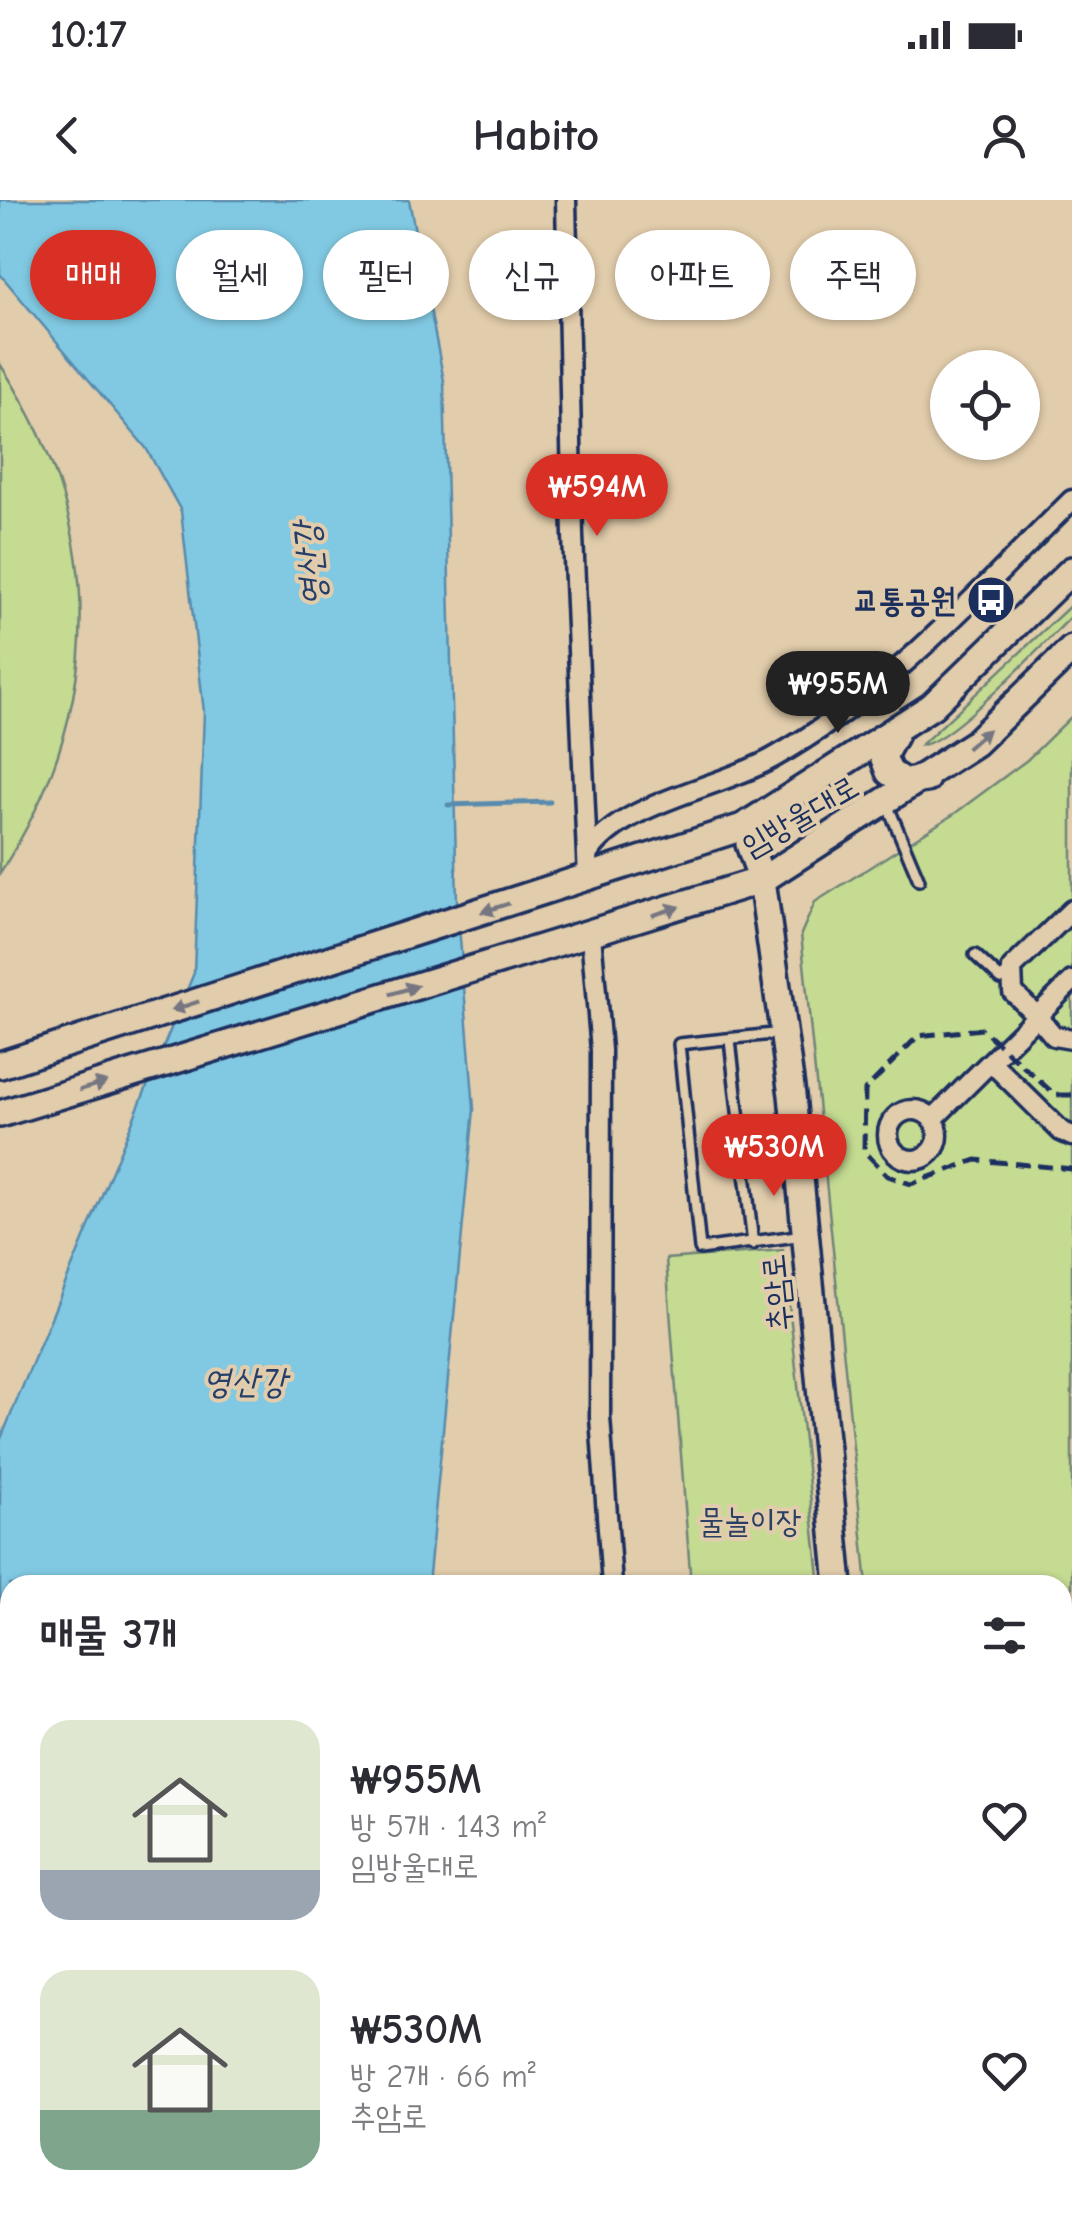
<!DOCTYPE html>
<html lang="ko">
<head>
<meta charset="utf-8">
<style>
	:root { --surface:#fff; --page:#f7f7f7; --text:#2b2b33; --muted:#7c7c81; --accent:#d93025 }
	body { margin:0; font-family:"Comic Neue","Poor Story",sans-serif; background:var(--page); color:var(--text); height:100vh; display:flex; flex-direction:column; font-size:38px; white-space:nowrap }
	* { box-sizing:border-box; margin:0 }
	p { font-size:32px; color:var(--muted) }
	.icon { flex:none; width:55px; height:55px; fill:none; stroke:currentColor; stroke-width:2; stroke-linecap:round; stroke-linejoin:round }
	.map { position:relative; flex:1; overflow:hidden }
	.drawer { position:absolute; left:0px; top:1375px; width:1072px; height:640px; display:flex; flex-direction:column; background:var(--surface); border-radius:30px 30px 0 0; box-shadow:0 2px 8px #0004 }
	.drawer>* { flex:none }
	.banner { position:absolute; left:30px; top:30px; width:1012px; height:90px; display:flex; gap:20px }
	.fabs { position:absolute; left:930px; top:150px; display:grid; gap:20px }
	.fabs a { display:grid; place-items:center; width:110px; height:110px; border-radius:50%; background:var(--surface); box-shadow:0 2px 8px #0004; font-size:50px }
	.price { position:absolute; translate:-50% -85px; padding:0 22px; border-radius:35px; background:var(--accent); color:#fff; font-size:32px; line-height:65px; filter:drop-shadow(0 2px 5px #0008) }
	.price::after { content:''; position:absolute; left:50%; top:60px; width:30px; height:22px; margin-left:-15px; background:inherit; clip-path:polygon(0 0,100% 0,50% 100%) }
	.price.selected { background:#222; color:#fff }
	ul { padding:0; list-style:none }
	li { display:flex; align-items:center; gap:30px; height:250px; padding:0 40px }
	li span { display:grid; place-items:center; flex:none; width:280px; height:200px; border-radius:30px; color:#555 }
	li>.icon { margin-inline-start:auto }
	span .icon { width:120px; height:120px; fill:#fffc; stroke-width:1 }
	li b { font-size:42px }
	h2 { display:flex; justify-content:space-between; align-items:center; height:120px; padding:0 40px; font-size:42px }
	.chip { padding:0 35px; border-radius:45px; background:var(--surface); box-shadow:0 2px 8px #0004; font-size:35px; line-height:90px }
	.chip.selected { background:var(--accent); color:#fff }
	.status { display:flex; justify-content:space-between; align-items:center; height:70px; padding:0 50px; background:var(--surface); direction:ltr }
	.status svg { height:28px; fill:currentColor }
	header { display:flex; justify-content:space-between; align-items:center; height:130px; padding:0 40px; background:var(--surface); font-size:45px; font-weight:600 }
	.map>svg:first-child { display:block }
</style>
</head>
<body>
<div class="status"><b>10:17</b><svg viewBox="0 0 49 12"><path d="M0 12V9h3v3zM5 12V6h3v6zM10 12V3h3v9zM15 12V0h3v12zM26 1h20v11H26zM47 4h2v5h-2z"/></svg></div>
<header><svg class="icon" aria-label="back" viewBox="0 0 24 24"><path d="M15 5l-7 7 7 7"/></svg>Habito<svg class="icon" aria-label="person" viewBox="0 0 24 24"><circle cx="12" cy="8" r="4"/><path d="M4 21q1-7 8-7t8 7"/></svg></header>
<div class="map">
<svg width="1072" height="2015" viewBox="0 0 1072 2015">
	<rect width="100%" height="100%" fill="#e1ccab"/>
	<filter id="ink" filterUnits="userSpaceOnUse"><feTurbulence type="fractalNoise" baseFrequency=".01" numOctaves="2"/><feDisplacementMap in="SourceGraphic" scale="20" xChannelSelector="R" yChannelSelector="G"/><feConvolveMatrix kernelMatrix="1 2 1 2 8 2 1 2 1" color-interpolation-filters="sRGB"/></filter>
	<g filter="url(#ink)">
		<g fill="#c4db91" stroke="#708578" stroke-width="2.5">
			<path d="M 0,164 C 108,328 107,508 0,673 Z"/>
			<path d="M 1072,404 L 1072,416 C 1047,440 949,545 921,545 Z"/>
			<polygon points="1072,516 1072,1796 1063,1797 1062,1385 867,1385 801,734 815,702 954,614 1027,560"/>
			<polygon points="783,1050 820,1385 691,1385 666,1059"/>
		</g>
		<polygon fill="#81c9e2" stroke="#588bad" stroke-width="2.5" points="0,0 409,0 444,181 457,702 474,909 428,1385 10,1385 10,2005 440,2005 442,2015 0,2015 0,1241 194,773 204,512 181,311 146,248 0,74"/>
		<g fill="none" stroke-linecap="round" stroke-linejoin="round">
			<polyline stroke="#588bad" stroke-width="5" points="448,605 550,602"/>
			<g stroke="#1b2f5e" stroke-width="16">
				<g id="lane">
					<polyline points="887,604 919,680"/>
					<polyline points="975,755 1001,779 1010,770"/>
					<polyline points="782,833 679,844 700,1049 804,1035"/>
					<polyline points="730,840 753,1044"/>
				</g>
			</g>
			<g stroke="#1b2f5e" stroke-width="25">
				<g id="street">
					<polyline points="566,0 573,336 588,678"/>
					<path d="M 588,654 C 621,602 718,589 773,558 C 889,493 978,392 1072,300"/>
					<polyline points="591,735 601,850 600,1217 612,1385"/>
					<polyline points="1072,781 1037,816 1054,836 1072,839"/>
					<polyline points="991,862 1061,931 1072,936"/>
					<circle cx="913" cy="935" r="25"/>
					<polyline points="935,917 1037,816 1013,792 1012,768 1072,710"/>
					<polyline points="710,2005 713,2015"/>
				</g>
			</g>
			<g stroke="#1b2f5e" stroke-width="32">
				<g id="secondary">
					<polyline points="895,534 883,556 889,572 904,582 926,579"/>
					<polyline points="755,620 749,644 762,680 792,895 839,1385"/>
					<polyline points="0,865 743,627 932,506 1072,370"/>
					<polyline points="0,914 762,680 975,543 1072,449"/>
					<polyline points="1062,1822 1072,1821"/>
					<polyline points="909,2005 911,2015"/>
				</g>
			</g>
			<use href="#lane" stroke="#e1ccab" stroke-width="9"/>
			<use href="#street" stroke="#e1ccab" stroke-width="18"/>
			<use href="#secondary" stroke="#e1ccab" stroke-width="25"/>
			<polyline stroke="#1b2f5e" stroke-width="5" stroke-dasharray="15 8" stroke-linecap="butt" points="1072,895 1055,895 982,829 918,836 865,890 864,951 888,976 911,984 976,960 1072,969"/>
		</g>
		<defs><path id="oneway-solid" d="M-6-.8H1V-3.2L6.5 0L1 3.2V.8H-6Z" transform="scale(2.5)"/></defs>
		<g fill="#747681">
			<use href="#oneway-solid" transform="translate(978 539) rotate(-41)"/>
			<use href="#oneway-solid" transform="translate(495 708) rotate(162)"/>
			<use href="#oneway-solid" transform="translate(666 711) rotate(-18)"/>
			<use href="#oneway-solid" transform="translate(404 790) rotate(-17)"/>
			<use href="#oneway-solid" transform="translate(185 806) rotate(162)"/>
			<use href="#oneway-solid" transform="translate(93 886) rotate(-17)"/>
		</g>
	</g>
	<defs>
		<g id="bus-disc" transform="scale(2.5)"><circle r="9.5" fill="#1b2f5e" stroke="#e1ccab"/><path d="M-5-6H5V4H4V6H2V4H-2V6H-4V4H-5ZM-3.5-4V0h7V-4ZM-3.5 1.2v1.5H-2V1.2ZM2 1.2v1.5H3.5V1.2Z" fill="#fff"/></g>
	</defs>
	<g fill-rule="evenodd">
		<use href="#bus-disc" x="991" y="400"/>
	</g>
	<g text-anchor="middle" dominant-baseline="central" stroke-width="8" stroke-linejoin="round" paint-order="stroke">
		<g font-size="32" font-weight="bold" fill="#1b2f5e" stroke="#e1ccab" text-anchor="end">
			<text x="956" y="400">교통공원</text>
		</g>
		<g font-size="32" fill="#1b2f5e" stroke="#e1ccab">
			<text transform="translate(800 616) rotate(-30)">임방울대로</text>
			<text transform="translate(777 1093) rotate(-96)">추암로</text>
		</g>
		<g font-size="32" fill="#2c4063" stroke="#e1ccab">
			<text x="750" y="1321">물놀이장</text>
		</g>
		<g font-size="35" font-style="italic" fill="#253e6b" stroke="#e1ccab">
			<text transform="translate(310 364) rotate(-96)">영산강</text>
			<text x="245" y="1181">영산강</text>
		</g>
	</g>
</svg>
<div class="fabs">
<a><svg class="icon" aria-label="locate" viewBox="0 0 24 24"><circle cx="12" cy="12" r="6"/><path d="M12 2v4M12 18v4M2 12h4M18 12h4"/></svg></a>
</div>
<b class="price" style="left:597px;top:339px">₩594M</b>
<b class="price selected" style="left:838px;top:536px">₩955M</b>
<b class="price" style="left:774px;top:999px">₩530M</b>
<div class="banner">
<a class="chip selected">매매</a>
<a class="chip">월세</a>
<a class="chip">필터</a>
<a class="chip">신규</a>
<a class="chip">아파트</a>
<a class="chip">주택</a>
</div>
<section class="drawer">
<h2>매물 3개<svg class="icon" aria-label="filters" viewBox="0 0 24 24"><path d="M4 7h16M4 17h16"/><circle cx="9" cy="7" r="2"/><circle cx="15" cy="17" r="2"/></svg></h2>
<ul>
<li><span style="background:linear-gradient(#dfe7d0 75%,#9aa5b1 0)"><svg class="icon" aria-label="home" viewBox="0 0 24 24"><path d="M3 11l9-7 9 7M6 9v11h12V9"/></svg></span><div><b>₩955M</b><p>방 5개 · 143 m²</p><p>임방울대로</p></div><svg class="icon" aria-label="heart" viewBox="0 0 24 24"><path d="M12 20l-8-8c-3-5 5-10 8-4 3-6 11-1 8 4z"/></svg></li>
<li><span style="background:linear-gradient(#dfe7d0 70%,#7fa58c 0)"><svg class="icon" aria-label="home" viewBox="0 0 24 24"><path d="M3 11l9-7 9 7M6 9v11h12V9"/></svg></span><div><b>₩530M</b><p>방 2개 · 66 m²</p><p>추암로</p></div><svg class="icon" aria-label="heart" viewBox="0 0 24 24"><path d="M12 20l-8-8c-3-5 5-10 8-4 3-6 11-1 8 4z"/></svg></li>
</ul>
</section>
</div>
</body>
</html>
